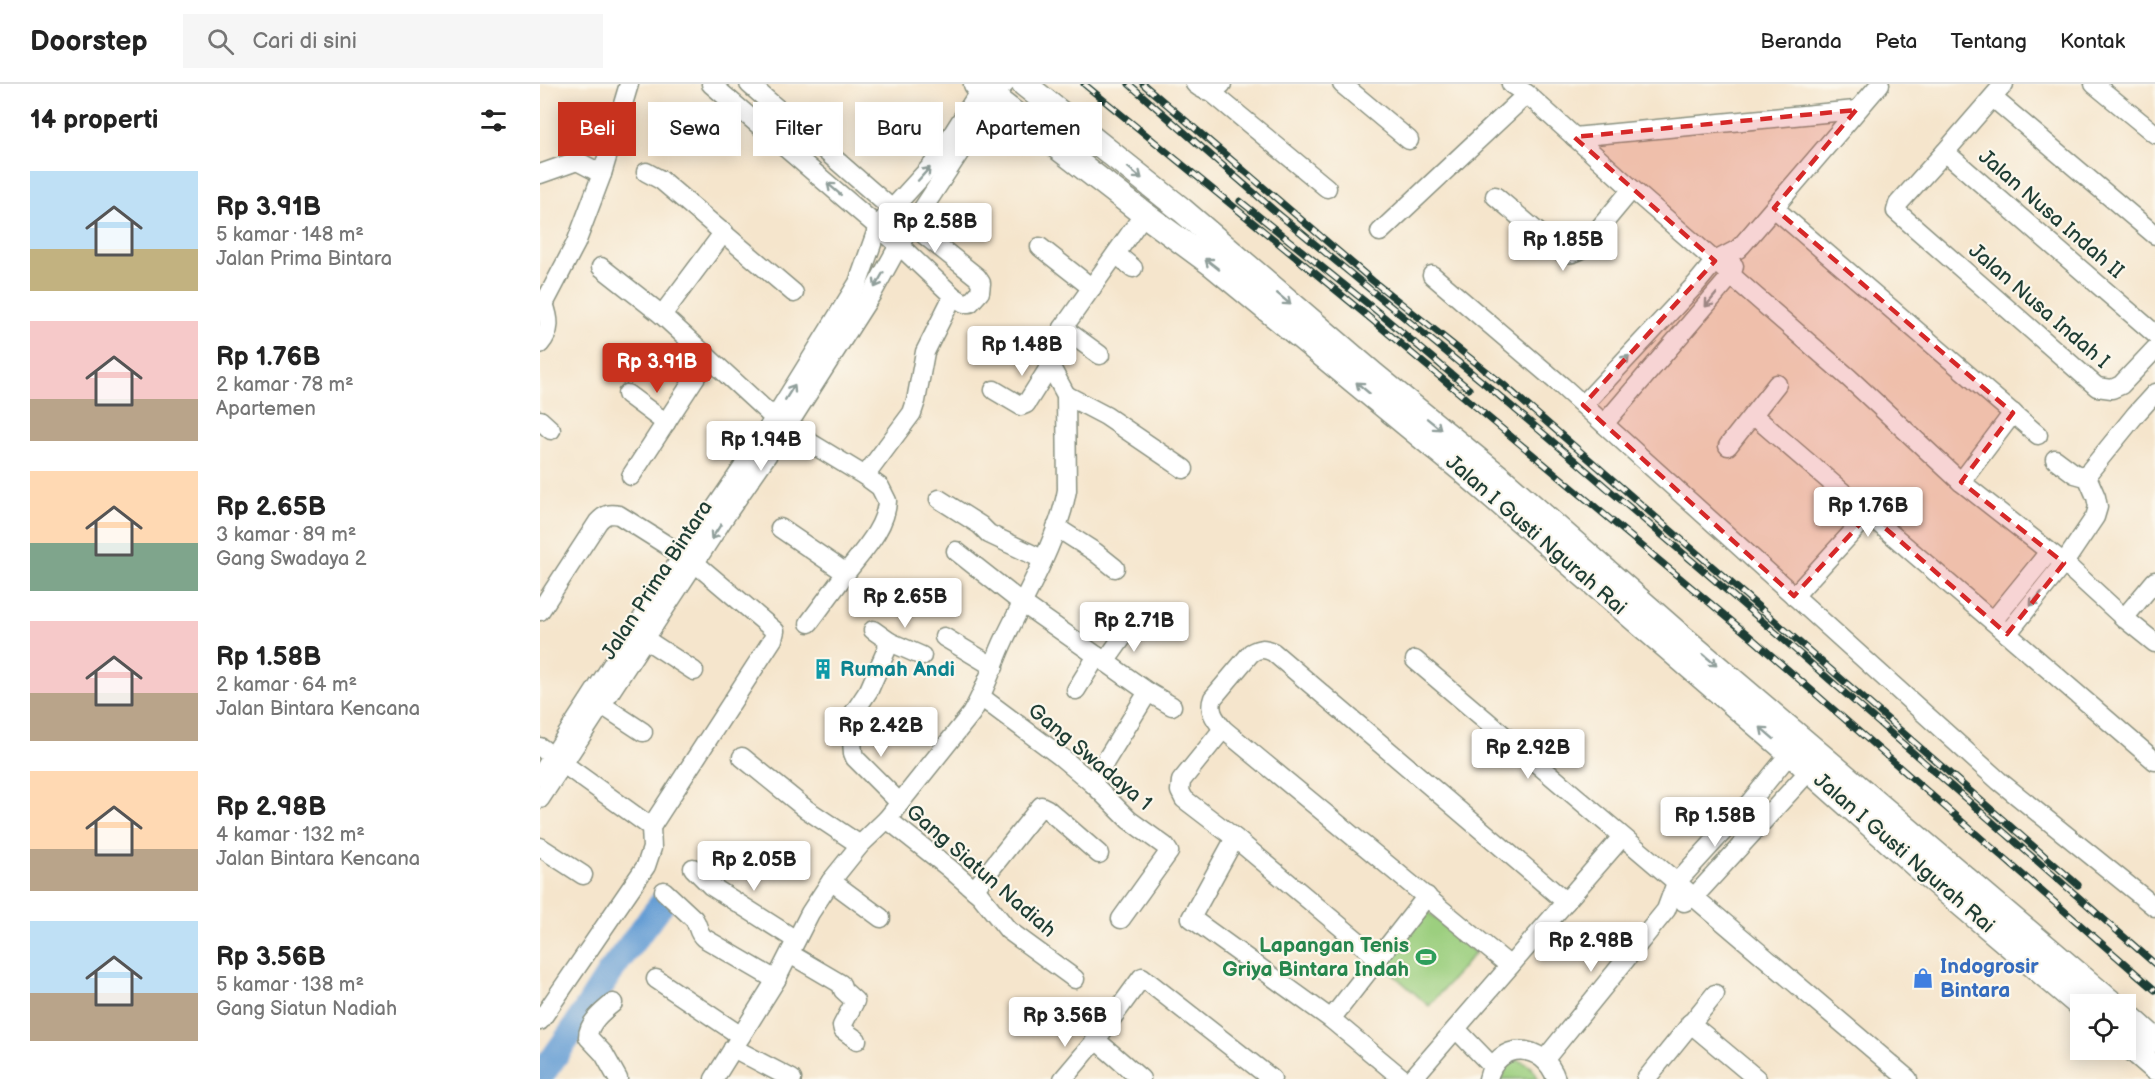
<!DOCTYPE html>
<html lang="id">
<head>
<meta charset="utf-8">
<style>
	:root { --surface:#fff; --page:#f6f6f6; --text:#222; --muted:#767676; --line:#e0e0e0; --accent:#c8321e }
	body { margin:0; font-family:"Balsamiq Sans",sans-serif; background:var(--page); color:var(--text); height:100vh; display:flex; flex-direction:column; font-size:22px; white-space:nowrap }
	* { box-sizing:border-box; margin:0 }
	p { font-size:20px; color:var(--muted) }
	.icon { flex:none; width:33px; height:33px; fill:none; stroke:currentColor; stroke-width:2; stroke-linecap:round; stroke-linejoin:round }
	.map { position:relative; flex:1; overflow:hidden }
	.panel { display:flex; flex-direction:column; background:var(--surface); width:540px }
	.panel>* { flex:none }
	.banner { position:absolute; left:18px; top:18px; width:570px; height:54px; display:flex; gap:12px }
	.tools { position:absolute; left:1530px; top:910px; display:grid; gap:12px }
	.tools a { display:grid; place-items:center; width:66px; height:66px; border-radius:0px; background:var(--surface); box-shadow:0 3px 15px #0003; font-size:30px }
	.price { position:absolute; translate:-50% -51px; padding:0 14px; border-radius:6px; background:#fff; color:#222; font-size:20px; line-height:39px; filter:drop-shadow(0 2px 3px #0008) }
	.price::after { content:''; position:absolute; left:50%; top:36px; width:18px; height:14px; margin-left:-9px; background:inherit; clip-path:polygon(0 0,100% 0,50% 100%) }
	.price.current { background:var(--accent); color:#fff }
	ul { padding:0; list-style:none }
	li { display:flex; align-items:center; gap:18px; height:150px; padding:0 30px }
	li span { display:grid; place-items:center; flex:none; width:168px; height:120px; border-radius:0px; color:#555 }
	li>.icon { margin-inline-start:auto }
	span .icon { width:72px; height:72px; fill:#fffc; stroke-width:1 }
	li b { font-size:26px }
	h2 { display:flex; justify-content:space-between; align-items:center; height:72px; padding:0 30px; font-size:26px }
	.pill { padding:0 21px; border-radius:0px; background:var(--surface); box-shadow:0 3px 15px #0003; font-size:21px; line-height:54px }
	.pill.current { background:var(--accent); color:#fff }
	header { display:flex; align-items:center; gap:36px; box-sizing:border-box; height:84px; padding:0 30px; background:var(--surface); border-bottom:2px solid var(--line) }
	header strong { font-size:28px }
	nav { display:flex; gap:33px; margin-inline-start:auto; font-size:21px }
	.search { width:420px; height:54px; background:var(--page); display:flex; align-items:center; gap:15px; box-sizing:border-box; padding:0 21px; border-radius:0px; color:var(--muted); font-size:22px }
	main { display:flex; flex:1; min-height:0 }
	.map>svg:first-child { display:block }
</style>
</head>
<body>
<header>
<strong>Doorstep</strong>
<div class="search"><svg class="icon" aria-label="search" viewBox="0 0 24 24"><circle cx="10" cy="10" r="6"/><path d="M15 15l6 6"/></svg>Cari di sini</div>
<nav><a>Beranda</a><a>Peta</a><a>Tentang</a><a>Kontak</a></nav>
</header>
<main>
<section class="panel">
<h2>14 properti<svg class="icon" aria-label="filters" viewBox="0 0 24 24"><path d="M4 7h16M4 17h16"/><circle cx="9" cy="7" r="2"/><circle cx="15" cy="17" r="2"/></svg></h2>
<ul>
<li><span style="background:linear-gradient(#bfe0f5 65%,#c2b280 0)"><svg class="icon" aria-label="home" viewBox="0 0 24 24"><path d="M3 11l9-7 9 7M6 9v11h12V9"/></svg></span><div><b>Rp 3.91B</b><p>5 kamar · 148 m²</p><p>Jalan Prima Bintara</p></div></li>
<li><span style="background:linear-gradient(#f6c9c9 65%,#b9a48a 0)"><svg class="icon" aria-label="home" viewBox="0 0 24 24"><path d="M3 11l9-7 9 7M6 9v11h12V9"/></svg></span><div><b>Rp 1.76B</b><p>2 kamar · 78 m²</p><p>Apartemen</p></div></li>
<li><span style="background:linear-gradient(#ffd9b3 60%,#7fa58c 0)"><svg class="icon" aria-label="home" viewBox="0 0 24 24"><path d="M3 11l9-7 9 7M6 9v11h12V9"/></svg></span><div><b>Rp 2.65B</b><p>3 kamar · 89 m²</p><p>Gang Swadaya 2</p></div></li>
<li><span style="background:linear-gradient(#f6c9c9 60%,#b9a48a 0)"><svg class="icon" aria-label="home" viewBox="0 0 24 24"><path d="M3 11l9-7 9 7M6 9v11h12V9"/></svg></span><div><b>Rp 1.58B</b><p>2 kamar · 64 m²</p><p>Jalan Bintara Kencana</p></div></li>
<li><span style="background:linear-gradient(#ffd9b3 65%,#b9a48a 0)"><svg class="icon" aria-label="home" viewBox="0 0 24 24"><path d="M3 11l9-7 9 7M6 9v11h12V9"/></svg></span><div><b>Rp 2.98B</b><p>4 kamar · 132 m²</p><p>Jalan Bintara Kencana</p></div></li>
<li><span style="background:linear-gradient(#bfe0f5 60%,#b9a48a 0)"><svg class="icon" aria-label="home" viewBox="0 0 24 24"><path d="M3 11l9-7 9 7M6 9v11h12V9"/></svg></span><div><b>Rp 3.56B</b><p>5 kamar · 138 m²</p><p>Gang Siatun Nadiah</p></div></li>
</ul>
</section>
<div class="map">
<svg width="1615" height="995" viewBox="0 0 1615 995">
	<rect width="100%" height="100%" fill="#fbf7ec"/>
	<filter id="ink" filterUnits="userSpaceOnUse"><feTurbulence type="fractalNoise" baseFrequency=".0167" numOctaves="2"/><feDisplacementMap in="SourceGraphic" scale="12" xChannelSelector="R" yChannelSelector="G"/><feConvolveMatrix kernelMatrix="1 2 1 2 8 2 1 2 1" color-interpolation-filters="sRGB"/></filter>
	<filter id="wash" filterUnits="userSpaceOnUse"><feTurbulence type="fractalNoise" baseFrequency=".008" numOctaves="4" result="noise"/><feDisplacementMap in="SourceGraphic" scale="24" xChannelSelector="R" yChannelSelector="G"/><feGaussianBlur stdDeviation="1.35" result="paint"/><feColorMatrix in="noise" values="0 0 0 0 0 0 0 0 0 0 0 0 0 0 0 0 0 1.4 0 .05"/><feComposite in="paint" operator="in"/></filter>
	<g filter="url(#wash)">
		<rect width="100%" height="100%" fill="#f5e5cc"/>
		<g fill="#9ccf7f" stroke="#5e865a" stroke-width="1.5">
			<polygon points="884,824 935,869 889,922 838,877"/>
			<path d="M 977,976 C 987,979 995,985 998,995 L 952,995 L 970,977 Z"/>
		</g>
		<g fill="none" stroke-linecap="round" stroke-linejoin="round">
			<polyline stroke="#669ed4" stroke-width="26" points="0,993 34,945 70,888 123,818"/>
		</g>
	</g>
	<g filter="url(#ink)">
		<g fill="none" stroke-linecap="round" stroke-linejoin="round">
			<g stroke="#8a9180" stroke-width="21">
				<g id="minor">
					<polyline points="171,0 359,161 413,212 424,219 430,219 440,208 441,199 437,193 352,125 209,0"/>
					<path d="M 655,0 C 665,8 672,10 682,0"/>
					<polyline points="802,0 869,56"/>
					<polyline points="971,0 987,10 1092,105 1309,294 1421,398 1524,479 1584,534 1615,559"/>
					<polyline points="1464,0 1405,68 1358,120 1356,127 1557,303 1572,305 1581,301 1615,265"/>
					<polyline points="1554,0 1615,50"/>
					<polyline points="671,8 787,104"/>
					<polyline points="1453,14 1615,151"/>
					<polyline points="1034,53 1316,26"/>
					<polyline points="1405,68 1615,250"/>
					<polyline points="106,88 121,96 254,209"/>
					<polyline points="0,90 37,77 62,90"/>
					<path d="M 955,112 L 1020,167 C 1029,171 1033,170 1042,165 L 1092,105"/>
					<polyline points="1234,124 1498,351"/>
					<polyline points="840,148 987,10"/>
					<polyline points="500,163 552,204"/>
					<polyline points="576,170 593,184"/>
					<path d="M 61,183 L 122,231 L 234,334 L 246,344 L 325,392 L 340,403 L 347,417 C 346,444 322,468 306,489 L 240,444"/>
					<polyline points="892,191 1022,302 1459,697 1615,823"/>
					<polyline points="0,218 4,220 36,159 62,90 89,0"/>
					<polyline points="122,231 184,148"/>
					<polyline points="523,244 560,271"/>
					<path d="M 0,260 C 11,247 10,236 4,220"/>
					<polyline points="454,306 481,322 486,320 510,282"/>
					<polyline points="87,310 126,339"/>
					<polyline points="526,311 566,332 644,385"/>
					<polyline points="1043,321 1156,200 1175,177 1198,165 1202,161 1340,0"/>
					<polyline points="1213,331 1615,677"/>
					<polyline points="0,336 11,346"/>
					<polyline points="1064,340 1191,192 1194,182"/>
					<polyline points="1188,362 1237,300"/>
					<polyline points="1515,375 1535,390 1542,392 1549,388 1596,330 1615,309"/>
					<polyline points="91,392 168,274"/>
					<polyline points="325,392 372,329 376,317 385,268 413,212"/>
					<polyline points="1421,398 1473,329"/>
					<polyline points="399,415 440,441 449,450 502,475"/>
					<polyline points="516,443 555,468 575,484"/>
					<polyline points="416,467 482,519 608,608 632,622"/>
					<polyline points="1254,512 1329,430"/>
					<path d="M 0,527 L 58,438 C 65,430 70,429 79,431 L 155,479 L 235,547 L 233,555 L 111,743"/>
					<polyline points="1584,534 1615,497"/>
					<polyline points="1453,537 1509,468"/>
					<polyline points="269,539 306,489"/>
					<polyline points="333,546 350,558 382,572"/>
					<polyline points="1467,550 1524,479 1555,433 1558,423 1556,413 1546,390"/>
					<polyline points="404,553 454,583"/>
					<polyline points="105,555 154,587"/>
					<polyline points="350,558 329,606 305,642 312,657 313,669 315,674 360,719"/>
					<polyline points="875,576 1368,995"/>
					<polyline points="565,578 592,540"/>
					<polyline points="536,606 557,572"/>
					<polyline points="441,613 520,672 552,699 589,736 625,762 629,768 581,835"/>
					<polyline points="62,621 103,648"/>
					<polyline points="683,645 641,697 640,707 644,715 695,754 838,874"/>
					<polyline points="0,663 111,743 112,764 106,782 0,937"/>
					<polyline points="202,673 266,725 320,761"/>
					<polyline points="0,692 143,471 212,370 318,199 338,143 352,125 394,79 437,11"/>
					<polyline points="552,699 608,608"/>
					<polyline points="0,715 188,428 246,344 333,208 359,161 427,57 440,25 450,11 465,0"/>
					<polyline points="347,735 409,784 440,811 468,846 535,895"/>
					<polyline points="695,754 651,834 791,935 863,995"/>
					<polyline points="0,763 43,791"/>
					<polyline points="153,784 171,802 256,856"/>
					<polyline points="291,797 341,834"/>
					<polyline points="434,806 501,722 507,725 559,770"/>
					<path d="M 124,807 L 154,835 C 159,842 157,848 164,854 L 236,896"/>
					<polyline points="1144,818 1154,813 1269,687"/>
					<polyline points="250,870 301,900 303,906 315,917 302,942 303,946 317,956"/>
					<path d="M 970,882 L 683,645 C 675,635 668,627 673,614 L 711,569 C 719,564 724,564 733,568 L 1026,818"/>
					<polyline points="116,895 201,952"/>
					<path d="M 73,919 C 63,927 48,939 48,953 L 64,970 L 78,995"/>
					<polyline points="791,935 887,812"/>
					<polyline points="1150,939 1217,995"/>
					<polyline points="916,945 952,982"/>
					<polyline points="556,956 601,995"/>
					<polyline points="193,964 252,995"/>
					<polyline points="1005,975 1126,826 1136,799 1211,717 1250,669"/>
					<path d="M 174,995 L 236,896 L 270,829 L 291,797 L 320,761 L 347,735 L 431,630 C 446,606 453,579 465,554 C 486,510 519,453 527,406 L 526,311 L 508,278 L 509,270 L 523,244 L 604,130"/>
					<polyline points="523,995 556,956 602,893 732,995"/>
					<polyline points="872,995 1082,753"/>
					<path d="M 948,995 C 957,956 1004,958 1016,995"/>
					<polyline points="1106,995 1175,910"/>
				</g>
			</g>
			<g stroke="#8a9180" stroke-width="27">
				<g id="major">
					<polyline points="436,0 604,130 672,180 921,385 1250,669 1387,791 1540,921"/>
					<polyline points="484,0 642,126 834,291 959,393 1138,550 1574,921"/>
					<polyline points="1586,930 1615,956"/>
					<polyline points="1586,959 1615,984"/>
				</g>
			</g>
			<use href="#minor" stroke="#fff" stroke-width="18"/>
			<use href="#major" stroke="#fff" stroke-width="24"/>
			<g stroke="#1f3d34" stroke-width="7">
				<g id="rail">
					<polyline points="544,0 831,235 1207,550 1615,906"/>
					<polyline points="589,0 736,128 956,309 1220,535 1615,880"/>
					<polyline points="603,0 833,197 964,301 1538,801"/>
					<polyline points="700,117 838,228 929,305"/>
				</g>
			</g>
			<use href="#rail" stroke="#fbf7ec" stroke-width="4.5" stroke-dasharray="14" stroke-linecap="butt"/>
		</g>
		<defs><path id="oneway-shaft" d="M-6 0H5M1.5-3L5.5 0L1.5 3" fill="none" stroke-width="1.6" stroke-linecap="round" stroke-linejoin="round" transform="scale(1.5)"/></defs>
		<g stroke="#8f9e9a">
			<use href="#oneway-shaft" transform="translate(595 89) rotate(39)"/>
			<use href="#oneway-shaft" transform="translate(384 90) rotate(-48)"/>
			<use href="#oneway-shaft" transform="translate(294 105) rotate(-139)"/>
			<use href="#oneway-shaft" transform="translate(672 180) rotate(-142)"/>
			<use href="#oneway-shaft" transform="translate(339 196) rotate(120)"/>
			<use href="#oneway-shaft" transform="translate(744 215) rotate(40)"/>
			<use href="#oneway-shaft" transform="translate(1171 216) rotate(130)"/>
			<use href="#oneway-shaft" transform="translate(1083 278) rotate(-47)"/>
			<use href="#oneway-shaft" transform="translate(823 304) rotate(-140)"/>
			<use href="#oneway-shaft" transform="translate(250 308) rotate(-58)"/>
			<use href="#oneway-shaft" transform="translate(894 340) rotate(39)"/>
			<use href="#oneway-shaft" transform="translate(176 448) rotate(123)"/>
			<use href="#oneway-shaft" transform="translate(1496 515) rotate(129)"/>
			<use href="#oneway-shaft" transform="translate(1170 576) rotate(40)"/>
			<use href="#oneway-shaft" transform="translate(1227 649) rotate(-139)"/>
		</g>
	</g>
	<path fill="#d62828" fill-opacity="0.2" stroke="#d62828" stroke-width="4.5" stroke-dasharray="12 8" stroke-linejoin="round" d="M 1316,26 L 1234,124 L 1473,329 L 1421,398 L 1524,479 L 1467,550 L 1329,430 L 1254,512 L 1043,321 L 1175,177 L 1034,53 Z"/>
	<defs>
		<g id="building-bare" transform="scale(1.62)"><path d="M-4-6H4V6H1V3H-1V6H-4ZM-2.5-4.3h1.7v1.8h-1.7ZM.8-4.3h1.7v1.8H.8ZM-2.5-1h1.7V.8h-1.7ZM.8-1h1.7V.8H.8Z" fill="#0f9aa8" stroke="#fbf7ec" stroke-width="2.5" paint-order="stroke"/></g>
		<g id="stadium-bare" transform="scale(1.62)"><path d="M0-5a6.5 5 0 1 0 0 10a6.5 5 0 1 0 0-10ZM-3.5-1.8h7v3.6h-7Z" fill="#2e9e5b" stroke="#fbf7ec" stroke-width="2.5" paint-order="stroke"/></g>
		<g id="shop-bare" transform="scale(1.62)"><path d="M-5-2.5h2.3a2.7 3.5 0 0 1 5.4 0H5L5.5 6h-11ZM-1.5-2.5h3a1.5 2.3 0 0 0-3 0Z" fill="#3f7fe0" stroke="#fbf7ec" stroke-width="2.5" paint-order="stroke"/></g>
	</defs>
	<g fill-rule="evenodd">
		<use href="#building-bare" x="283" y="585"/>
		<use href="#stadium-bare" x="886" y="873"/>
		<use href="#shop-bare" x="1383" y="894"/>
	</g>
	<g text-anchor="middle" dominant-baseline="central" stroke-width="4.5" stroke-linejoin="round" paint-order="stroke">
		<g font-size="21" fill="#1f3d34" stroke="#fbf7ec">
			<text transform="translate(1511 130) rotate(41)">Jalan Nusa Indah II</text>
			<text transform="translate(1499 222) rotate(41)">Jalan Nusa Indah I</text>
			<text transform="translate(996 451) rotate(41)">Jalan I Gusti Ngurah Rai</text>
			<text transform="translate(117 496) rotate(-57)">Jalan Prima Bintara</text>
			<text transform="translate(550 673) rotate(40)">Gang Swadaya 1</text>
			<text transform="translate(1364 769) rotate(41)">Jalan I Gusti Ngurah Rai</text>
			<text transform="translate(441 787) rotate(41)">Gang Siatun Nadiah</text>
		</g>
		<g font-size="21" font-weight="bold" fill="#0d838f" stroke="#fbf7ec" text-anchor="start">
			<text x="300" y="585">Rumah Andi</text>
		</g>
		<g font-size="21" font-weight="bold" fill="#27864d" stroke="#fbf7ec" text-anchor="end">
			<text x="869" y="861">Lapangan Tenis<tspan x="869" dy="24">Griya Bintara Indah</tspan></text>
		</g>
		<g font-size="21" font-weight="bold" fill="#366cbe" stroke="#fbf7ec" text-anchor="start">
			<text x="1400" y="882">Indogrosir<tspan x="1400" dy="24">Bintara</tspan></text>
		</g>
	</g>
</svg>
<div class="tools">
<a><svg class="icon" aria-label="locate" viewBox="0 0 24 24"><circle cx="12" cy="12" r="6"/><path d="M12 2v4M12 18v4M2 12h4M18 12h4"/></svg></a>
</div>
<b class="price" style="left:395px;top:170px">Rp 2.58B</b>
<b class="price" style="left:1023px;top:188px">Rp 1.85B</b>
<b class="price" style="left:482px;top:293px">Rp 1.48B</b>
<b class="price current" style="left:117px;top:310px">Rp 3.91B</b>
<b class="price" style="left:221px;top:388px">Rp 1.94B</b>
<b class="price" style="left:1328px;top:454px">Rp 1.76B</b>
<b class="price" style="left:365px;top:545px">Rp 2.65B</b>
<b class="price" style="left:594px;top:569px">Rp 2.71B</b>
<b class="price" style="left:341px;top:674px">Rp 2.42B</b>
<b class="price" style="left:988px;top:696px">Rp 2.92B</b>
<b class="price" style="left:1175px;top:764px">Rp 1.58B</b>
<b class="price" style="left:214px;top:808px">Rp 2.05B</b>
<b class="price" style="left:1051px;top:889px">Rp 2.98B</b>
<b class="price" style="left:525px;top:964px">Rp 3.56B</b>
<div class="banner">
<a class="pill current">Beli</a>
<a class="pill">Sewa</a>
<a class="pill">Filter</a>
<a class="pill">Baru</a>
<a class="pill">Apartemen</a>
</div>
</div>
</main>
</body>
</html>
